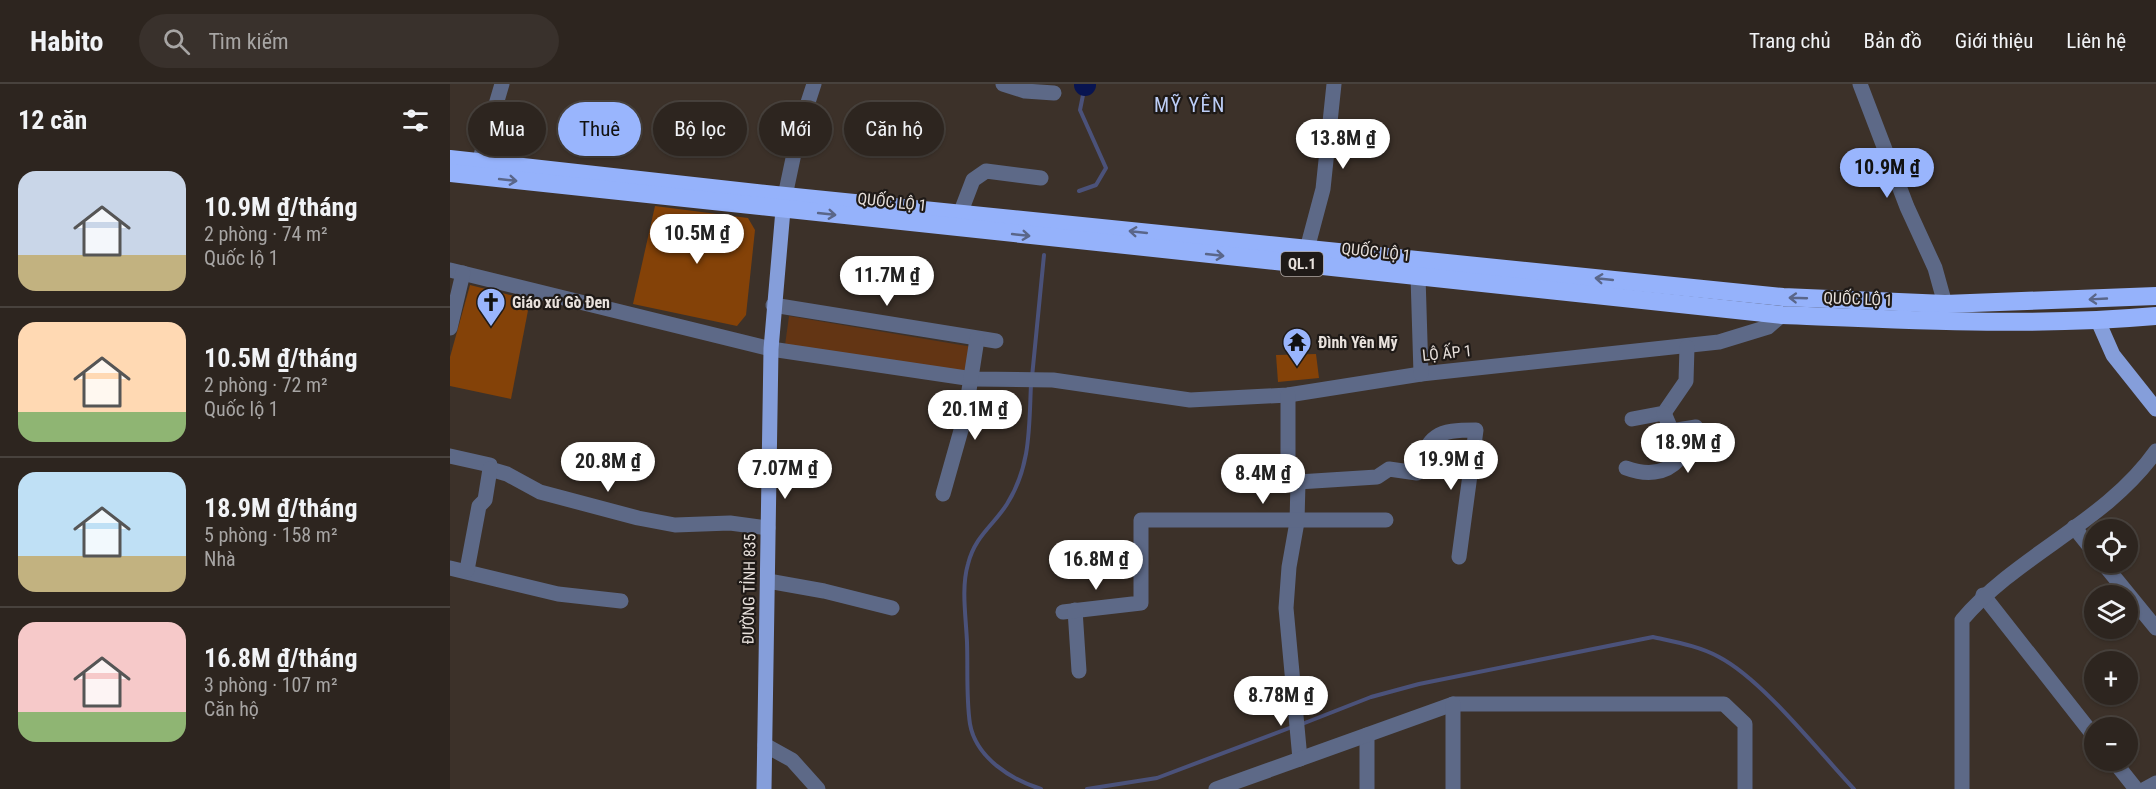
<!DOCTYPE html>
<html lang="vi">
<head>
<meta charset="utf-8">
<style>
	:root { --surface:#2d251f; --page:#39312c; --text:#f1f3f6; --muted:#a7a5a4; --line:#48423d; --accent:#99b5fd }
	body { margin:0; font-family:"Roboto Condensed",sans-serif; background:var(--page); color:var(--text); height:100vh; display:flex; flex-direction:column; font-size:22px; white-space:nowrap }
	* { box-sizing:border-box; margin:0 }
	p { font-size:20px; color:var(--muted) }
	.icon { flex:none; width:33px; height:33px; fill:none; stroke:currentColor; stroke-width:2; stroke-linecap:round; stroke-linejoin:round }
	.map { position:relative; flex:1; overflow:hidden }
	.details { display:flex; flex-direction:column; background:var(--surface); width:450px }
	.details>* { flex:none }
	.top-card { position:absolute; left:18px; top:18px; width:570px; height:54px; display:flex; gap:12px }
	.buttons { position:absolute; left:1634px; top:435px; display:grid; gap:12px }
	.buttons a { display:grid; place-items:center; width:54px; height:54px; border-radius:50%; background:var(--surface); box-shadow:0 2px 4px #0004,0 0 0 2px var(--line); font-size:30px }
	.price { position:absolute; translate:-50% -51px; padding:0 14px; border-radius:21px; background:#fff; color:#222; font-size:20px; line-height:39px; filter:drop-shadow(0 2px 3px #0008) }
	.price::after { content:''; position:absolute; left:50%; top:36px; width:18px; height:14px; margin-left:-9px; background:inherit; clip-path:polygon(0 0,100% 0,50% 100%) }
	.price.current { background:var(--accent); color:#111 }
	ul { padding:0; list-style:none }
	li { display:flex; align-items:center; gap:18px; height:150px; padding:0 18px }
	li+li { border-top:2px solid var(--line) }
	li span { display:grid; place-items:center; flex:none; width:168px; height:120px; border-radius:18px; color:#555 }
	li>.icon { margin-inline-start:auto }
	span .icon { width:72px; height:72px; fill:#fffc; stroke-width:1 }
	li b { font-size:26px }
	h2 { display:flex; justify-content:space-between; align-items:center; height:72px; padding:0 18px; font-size:26px }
	.tag { padding:0 21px; border-radius:27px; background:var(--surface); box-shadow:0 2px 4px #0004,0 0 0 2px var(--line); font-size:21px; line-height:54px }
	.tag.current { background:var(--accent); color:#111 }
	header { display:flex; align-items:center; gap:36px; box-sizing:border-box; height:84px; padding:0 30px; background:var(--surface); border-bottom:2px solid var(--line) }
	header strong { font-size:28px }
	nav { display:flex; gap:33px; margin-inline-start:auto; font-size:21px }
	.search { width:420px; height:54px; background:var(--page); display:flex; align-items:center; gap:15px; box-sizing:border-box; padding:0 21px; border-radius:33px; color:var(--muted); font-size:22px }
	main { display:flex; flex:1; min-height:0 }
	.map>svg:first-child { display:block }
</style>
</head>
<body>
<header>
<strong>Habito</strong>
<div class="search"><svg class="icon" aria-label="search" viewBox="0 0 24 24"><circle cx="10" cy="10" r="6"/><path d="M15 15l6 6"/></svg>Tìm kiếm</div>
<nav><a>Trang chủ</a><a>Bản đồ</a><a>Giới thiệu</a><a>Liên hệ</a></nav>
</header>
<main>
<section class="details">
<h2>12 căn<svg class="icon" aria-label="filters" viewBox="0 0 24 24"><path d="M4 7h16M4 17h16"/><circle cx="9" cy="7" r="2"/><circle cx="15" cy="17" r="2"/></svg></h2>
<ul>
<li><span style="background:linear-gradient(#c9d6e8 70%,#c2b280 0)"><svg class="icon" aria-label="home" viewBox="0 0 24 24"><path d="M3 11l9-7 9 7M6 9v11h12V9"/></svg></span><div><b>10.9M ₫/tháng</b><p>2 phòng · 74 m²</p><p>Quốc lộ 1</p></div></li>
<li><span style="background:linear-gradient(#ffd9b3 75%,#8fb573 0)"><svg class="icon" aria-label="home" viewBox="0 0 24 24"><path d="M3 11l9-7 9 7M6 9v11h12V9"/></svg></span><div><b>10.5M ₫/tháng</b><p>2 phòng · 72 m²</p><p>Quốc lộ 1</p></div></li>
<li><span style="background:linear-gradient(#bfe0f5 70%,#c2b280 0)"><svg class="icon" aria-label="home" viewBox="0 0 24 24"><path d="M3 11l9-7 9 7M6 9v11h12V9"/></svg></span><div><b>18.9M ₫/tháng</b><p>5 phòng · 158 m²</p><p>Nhà</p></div></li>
<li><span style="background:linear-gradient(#f6c9c9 75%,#8fb573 0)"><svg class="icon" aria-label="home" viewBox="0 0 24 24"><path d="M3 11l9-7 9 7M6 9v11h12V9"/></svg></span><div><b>16.8M ₫/tháng</b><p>3 phòng · 107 m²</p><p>Căn hộ</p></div></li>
</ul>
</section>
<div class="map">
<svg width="1706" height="705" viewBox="0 0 1706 705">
	<rect width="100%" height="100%" fill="#3c3129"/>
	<polygon fill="#633514" points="339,232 523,263 521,289 335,261"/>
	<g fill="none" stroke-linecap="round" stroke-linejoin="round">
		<g stroke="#4b527a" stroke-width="4">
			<polyline points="629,107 646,101 656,84 630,26 635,1"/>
			<polyline points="582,293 594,171"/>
			<path d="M 581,300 C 579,343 581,382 557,420 C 543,442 525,452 518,480 C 511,504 516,533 517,558 C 518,585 516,614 520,640 C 526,674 562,696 591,705"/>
			<path d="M 852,640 L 921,613 L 969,600 L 1203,553 C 1225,558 1249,562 1269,573 C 1313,596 1369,668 1404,705"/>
			<polyline points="637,705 707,694 842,643"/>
		</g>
		<polyline stroke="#081450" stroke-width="22" points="635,1 635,0"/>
	</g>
	<g fill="#844208">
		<polygon points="205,122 298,134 305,146 296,231 287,242 183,220"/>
		<polygon points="20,201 80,216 61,315 0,302 0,273"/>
		<polygon points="866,270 869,294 828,298 826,271"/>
	</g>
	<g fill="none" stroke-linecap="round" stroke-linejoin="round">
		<g stroke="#5d6987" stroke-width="15">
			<polyline points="553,0 575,7 604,9"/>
			<polyline points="1410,0 1457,123 1485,184 1495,220"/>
			<polyline points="29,78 52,0"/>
			<polyline points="335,112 349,46 364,0"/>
			<polyline points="510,130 523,96 536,87 591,94"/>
			<polyline points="857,165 873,105 884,0"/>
			<polyline points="0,186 321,265 523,295 603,296 740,316 838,311 971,290 1269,258 1318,243 1332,231"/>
			<polyline points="968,192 971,290"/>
			<polyline points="323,221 546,257"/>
			<polyline points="0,244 13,189"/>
			<polyline points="838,311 838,377 848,398 847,438 839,483 836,524 850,675"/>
			<polyline points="1182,335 1214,329 1236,297 1237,263"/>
			<polyline points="1221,347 1246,343"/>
			<polyline points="0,372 40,381 40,385 57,390 90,408 188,434 225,441 280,439 318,444"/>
			<path d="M 1176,384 C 1195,391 1215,391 1229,375 L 1230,366 L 1214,329"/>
			<path d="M 848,398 L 927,393 L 939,385 L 967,389 C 978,350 987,346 1026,346 L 1009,473"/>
			<polyline points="493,410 515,332 527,255"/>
			<polyline points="1624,443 1644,468"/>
			<polyline points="1652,478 1706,544"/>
			<polyline points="0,484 108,510 171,517"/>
			<polyline points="17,486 29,422 35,416 40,385"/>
			<polyline points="318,497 374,507 442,524"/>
			<polyline points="1533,511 1644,652"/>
			<polyline points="625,526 629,587"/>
			<polyline points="613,528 691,519 691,436 936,436"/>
			<polyline points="917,651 917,705"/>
			<polyline points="315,661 342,676 368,705"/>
			<polyline points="1663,676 1686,705"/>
			<polyline points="766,705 1003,620 1274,620 1295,640 1295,705"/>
			<polyline points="1003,705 1003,620"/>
			<path d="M 1512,705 L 1512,536 C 1568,470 1656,438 1706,367"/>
			<polyline points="1695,705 1706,699"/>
		</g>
		<g stroke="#859eda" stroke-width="15">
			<polyline points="1648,237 1663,271 1706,325"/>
			<polyline points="314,705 321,265 333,126"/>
		</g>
		<g stroke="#95b2fb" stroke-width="18">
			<polyline points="0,75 335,112 1333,213 1495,220 1706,212"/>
			<path d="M 0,89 L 1332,231 C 1456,236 1581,243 1706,232"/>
		</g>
	</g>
	<defs><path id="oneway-shaft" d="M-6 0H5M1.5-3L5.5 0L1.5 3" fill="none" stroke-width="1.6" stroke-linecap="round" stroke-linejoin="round" transform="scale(1.5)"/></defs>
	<g stroke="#5a6689">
		<use href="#oneway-shaft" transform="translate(58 96) rotate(6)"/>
		<use href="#oneway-shaft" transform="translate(377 130) rotate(6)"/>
		<use href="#oneway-shaft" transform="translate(688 148) rotate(-174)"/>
		<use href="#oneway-shaft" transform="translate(571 151) rotate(6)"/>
		<use href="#oneway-shaft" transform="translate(765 171) rotate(6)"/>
		<use href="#oneway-shaft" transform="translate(1154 195) rotate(-174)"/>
		<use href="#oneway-shaft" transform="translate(1348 214) rotate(-178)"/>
		<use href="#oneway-shaft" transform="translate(1648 215) rotate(177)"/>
	</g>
	<defs>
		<g id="church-pin" transform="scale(1.5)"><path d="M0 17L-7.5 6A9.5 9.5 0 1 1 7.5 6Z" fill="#99b5fd" stroke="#1f1a17"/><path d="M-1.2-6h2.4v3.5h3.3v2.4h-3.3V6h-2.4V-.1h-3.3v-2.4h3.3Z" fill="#111"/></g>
		<g id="temple-pin" transform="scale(1.5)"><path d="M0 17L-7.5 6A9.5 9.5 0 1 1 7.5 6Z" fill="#99b5fd" stroke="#1f1a17"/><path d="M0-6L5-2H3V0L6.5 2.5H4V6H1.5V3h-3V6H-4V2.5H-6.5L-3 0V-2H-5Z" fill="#111"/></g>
	</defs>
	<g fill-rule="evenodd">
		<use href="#church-pin" x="41" y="218"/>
		<use href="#temple-pin" x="847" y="258"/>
	</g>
	<g text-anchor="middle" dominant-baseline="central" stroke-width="4.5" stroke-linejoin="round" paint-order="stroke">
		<rect fill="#1f1a17" stroke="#aca5a1" stroke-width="1.5" x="831" y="168" width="42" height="24" rx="4.5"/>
		<g font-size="15" font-weight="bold" fill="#e8e1dc">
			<text x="852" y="180">QL.1</text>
		</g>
		<g font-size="16" fill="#e8e1dc" stroke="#1f1a17">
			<text transform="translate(442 118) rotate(6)">QUỐC LỘ 1</text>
			<text transform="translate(926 168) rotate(6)">QUỐC LỘ 1</text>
			<text transform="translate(1408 215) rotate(2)">QUỐC LỘ 1</text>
			<text transform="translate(997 269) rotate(-6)">LỘ ẤP 1</text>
			<text transform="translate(299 505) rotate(-89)">ĐƯỜNG TỈNH 835</text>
		</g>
		<g font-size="16" font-weight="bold" fill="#e8e1dc" stroke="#1f1a17" text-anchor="start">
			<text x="62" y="218">Giáo xứ Gò Đen</text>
			<text x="868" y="258">Đình Yên Mỹ</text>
		</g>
		<g font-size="20" letter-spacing="1.5" fill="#bdcef7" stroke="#1f1a17">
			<text x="740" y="21">MỸ YÊN</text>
		</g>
	</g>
</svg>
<div class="buttons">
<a><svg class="icon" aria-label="locate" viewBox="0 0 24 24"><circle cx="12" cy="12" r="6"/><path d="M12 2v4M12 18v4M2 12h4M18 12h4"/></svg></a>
<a><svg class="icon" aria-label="layers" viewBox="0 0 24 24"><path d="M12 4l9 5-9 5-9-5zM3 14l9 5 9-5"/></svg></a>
<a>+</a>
<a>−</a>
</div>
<b class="price" style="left:893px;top:86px">13.8M ₫</b>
<b class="price current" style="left:1437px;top:115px">10.9M ₫</b>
<b class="price" style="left:247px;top:181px">10.5M ₫</b>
<b class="price" style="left:437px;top:223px">11.7M ₫</b>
<b class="price" style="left:525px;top:357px">20.1M ₫</b>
<b class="price" style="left:1238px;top:390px">18.9M ₫</b>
<b class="price" style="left:1001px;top:407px">19.9M ₫</b>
<b class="price" style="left:158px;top:409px">20.8M ₫</b>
<b class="price" style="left:335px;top:416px">7.07M ₫</b>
<b class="price" style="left:813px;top:421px">8.4M ₫</b>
<b class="price" style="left:646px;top:507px">16.8M ₫</b>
<b class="price" style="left:831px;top:643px">8.78M ₫</b>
<div class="top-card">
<a class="tag">Mua</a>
<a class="tag current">Thuê</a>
<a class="tag">Bộ lọc</a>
<a class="tag">Mới</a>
<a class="tag">Căn hộ</a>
</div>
</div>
</main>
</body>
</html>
